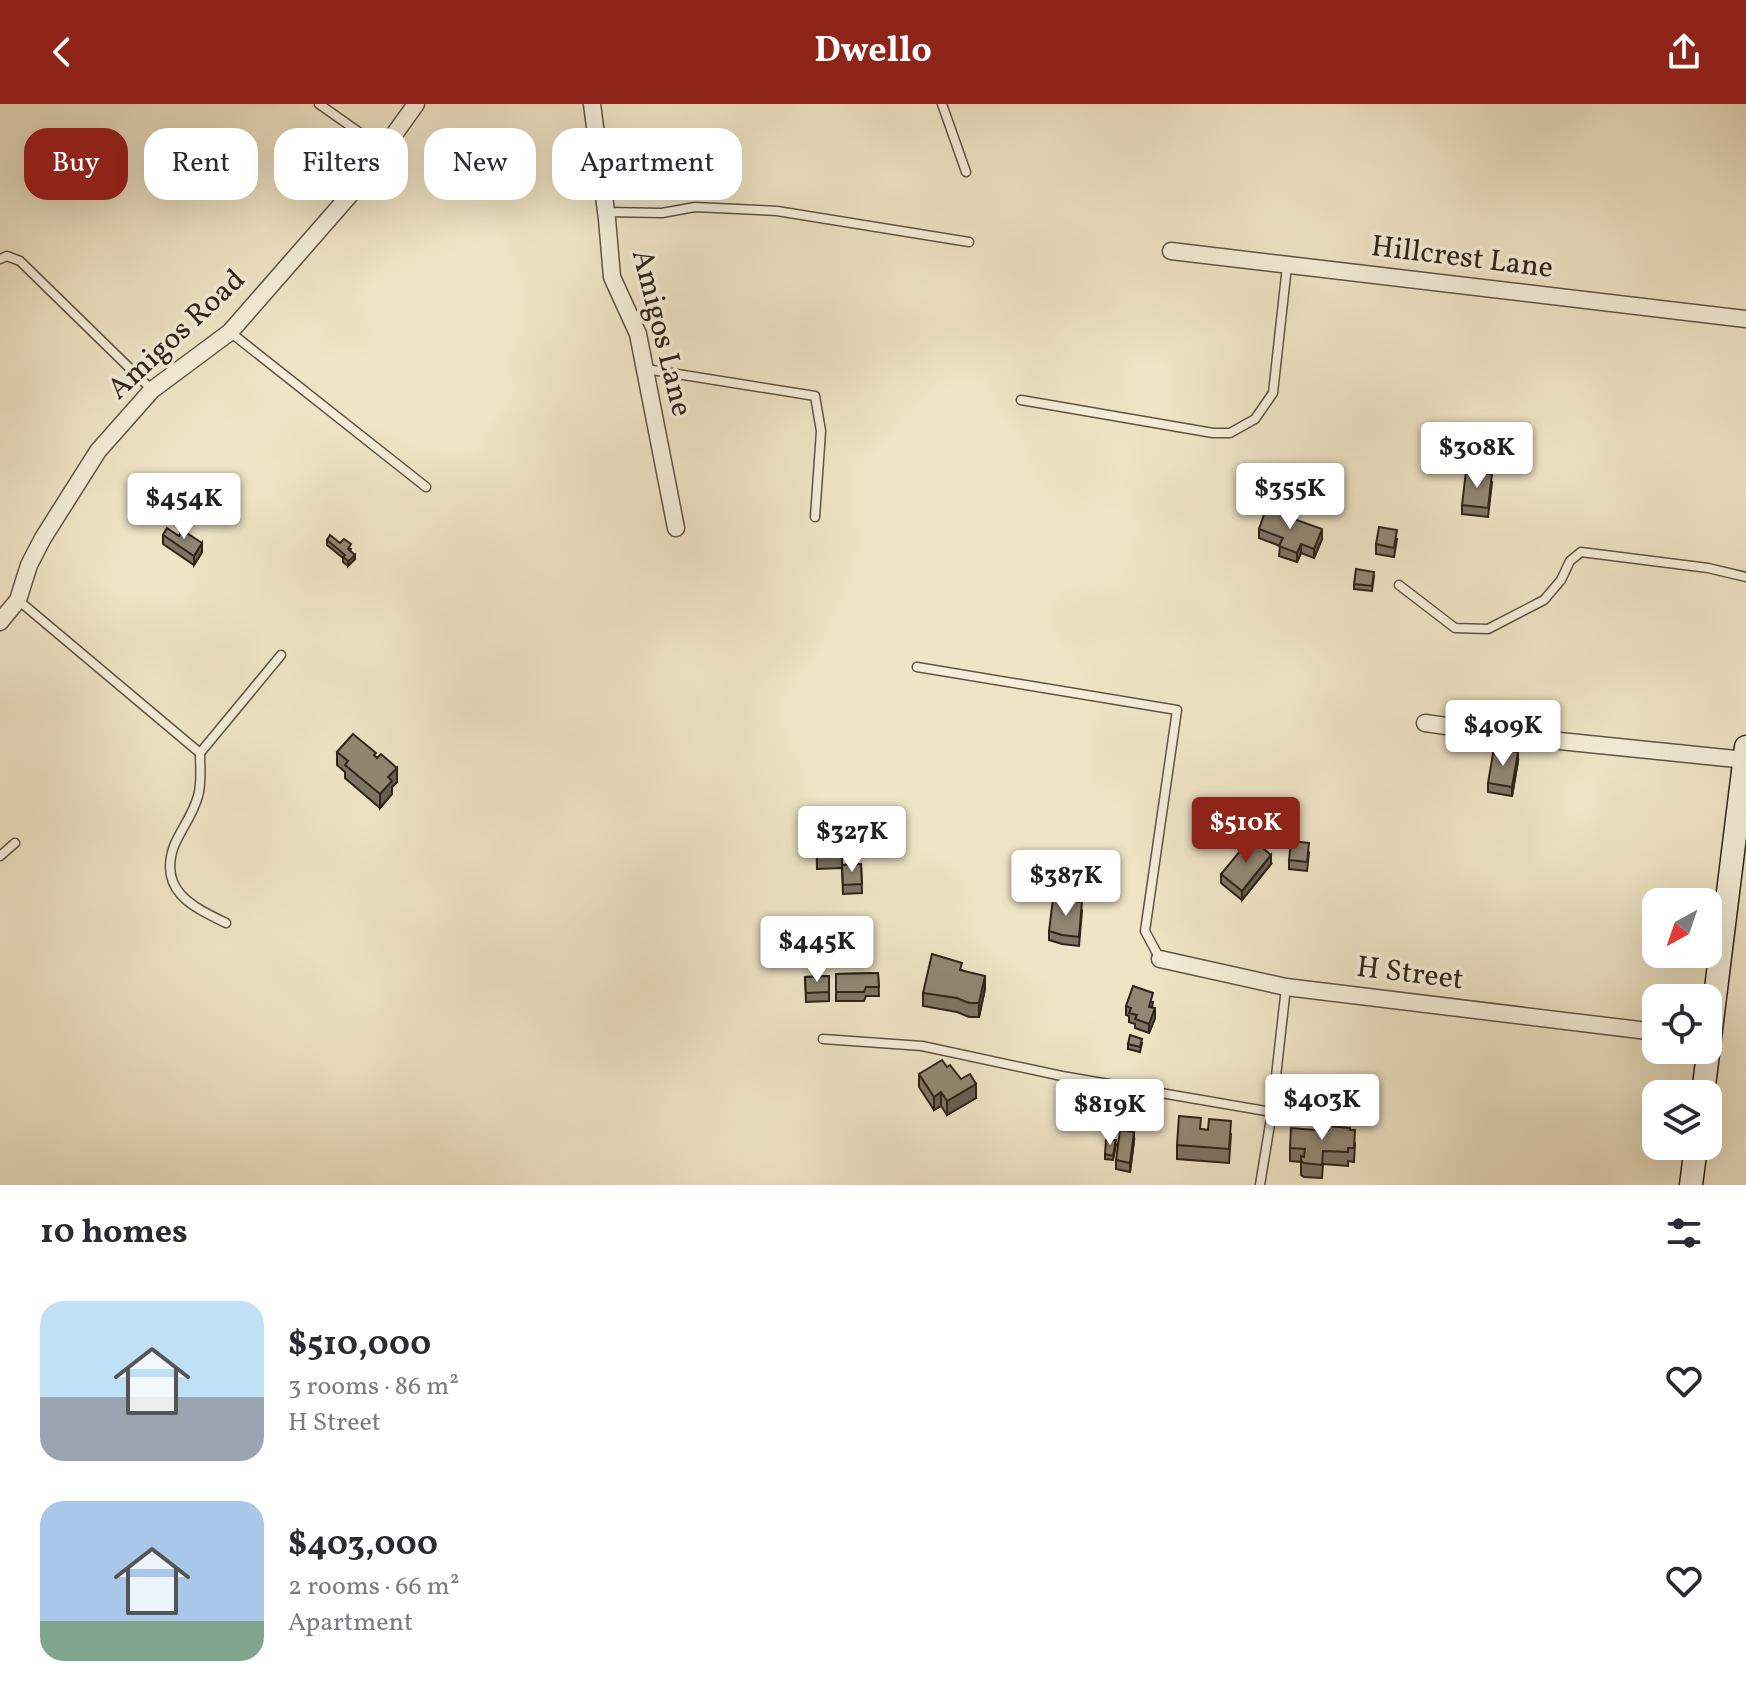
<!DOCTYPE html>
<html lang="en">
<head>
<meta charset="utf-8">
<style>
	:root { --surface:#fff; --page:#f7f7f7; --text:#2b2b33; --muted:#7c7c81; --accent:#8f2418 }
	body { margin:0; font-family:Vollkorn,serif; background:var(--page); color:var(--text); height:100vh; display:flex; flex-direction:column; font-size:30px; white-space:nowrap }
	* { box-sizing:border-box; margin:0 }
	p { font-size:26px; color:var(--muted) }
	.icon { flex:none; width:44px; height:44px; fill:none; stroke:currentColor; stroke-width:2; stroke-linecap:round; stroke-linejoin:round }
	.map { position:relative; height:1081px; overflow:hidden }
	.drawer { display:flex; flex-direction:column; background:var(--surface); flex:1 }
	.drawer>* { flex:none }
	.banner { position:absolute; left:24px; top:24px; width:800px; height:72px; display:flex; gap:16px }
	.needle { width:52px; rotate:220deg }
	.controls { position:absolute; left:1642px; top:784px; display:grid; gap:16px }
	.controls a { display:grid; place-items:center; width:80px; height:80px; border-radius:16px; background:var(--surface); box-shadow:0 8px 32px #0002; font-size:40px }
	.price { position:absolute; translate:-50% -68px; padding:0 18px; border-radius:8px; background:#fff; color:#222; font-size:26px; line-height:52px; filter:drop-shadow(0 2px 4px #0008) }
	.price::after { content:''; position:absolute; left:50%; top:48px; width:24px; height:18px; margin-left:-12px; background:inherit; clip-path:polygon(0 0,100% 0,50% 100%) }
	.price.selected { background:var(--accent); color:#fff }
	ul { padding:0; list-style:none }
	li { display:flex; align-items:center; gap:24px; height:200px; padding:0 40px }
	li span { display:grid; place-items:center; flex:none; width:224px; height:160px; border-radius:24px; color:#555 }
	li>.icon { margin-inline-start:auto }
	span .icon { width:96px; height:96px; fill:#fffc; stroke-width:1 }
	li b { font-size:34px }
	h2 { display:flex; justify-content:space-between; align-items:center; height:96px; padding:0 40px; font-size:34px }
	.pill { padding:0 28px; border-radius:24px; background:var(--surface); box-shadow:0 8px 32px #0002; font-size:28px; line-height:72px }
	.pill.selected { background:var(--accent); color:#fff }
	header { display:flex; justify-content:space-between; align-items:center; height:104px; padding:0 40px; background:var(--accent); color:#fff; font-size:36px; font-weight:700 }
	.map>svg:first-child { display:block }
</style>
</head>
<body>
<header><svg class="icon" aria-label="back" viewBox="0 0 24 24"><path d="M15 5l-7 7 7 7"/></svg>Dwello<svg class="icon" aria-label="share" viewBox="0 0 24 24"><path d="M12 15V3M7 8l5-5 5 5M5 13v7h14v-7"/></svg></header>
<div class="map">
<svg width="1746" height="1081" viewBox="0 0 1746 1081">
	<rect width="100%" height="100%" fill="#efe4c5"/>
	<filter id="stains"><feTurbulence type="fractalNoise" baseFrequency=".0025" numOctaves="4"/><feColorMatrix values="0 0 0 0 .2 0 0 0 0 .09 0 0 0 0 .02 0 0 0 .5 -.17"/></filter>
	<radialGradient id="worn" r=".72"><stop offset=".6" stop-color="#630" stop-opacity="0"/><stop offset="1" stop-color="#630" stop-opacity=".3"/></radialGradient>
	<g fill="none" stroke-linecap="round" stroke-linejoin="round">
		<g stroke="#605346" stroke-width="11">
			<g id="lane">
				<polyline points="319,0 383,45"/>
				<polyline points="942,0 966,68"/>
				<polyline points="606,108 662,109 695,103 777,107 969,138"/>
				<polyline points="0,155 7,152 20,157 152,286"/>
				<polyline points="230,228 426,383"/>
				<polyline points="646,265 815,292 821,327 815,413"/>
				<polyline points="1021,296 1213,329 1230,329 1255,315 1273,289 1287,162"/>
				<polyline points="1399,481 1455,524 1488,525 1544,496 1561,476 1570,457 1581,448 1708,464 1746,473"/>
				<polyline points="18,496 200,649 281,551"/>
				<polyline points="917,563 1177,606 1145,827 1160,855"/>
				<path d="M 200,649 C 200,663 202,679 198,692 C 193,711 181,725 174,742 C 158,787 193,803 226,819"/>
				<polyline points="0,752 15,739"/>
				<polyline points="823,935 922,942 1062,972 1272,1008"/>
				<polyline points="1260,1081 1272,1008 1286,883"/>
			</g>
		</g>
		<g stroke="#605346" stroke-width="19">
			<g id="street">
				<polyline points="592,0 607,115 612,173 638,230 676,424"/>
				<polyline points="1171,147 1746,215"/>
				<polyline points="0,518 18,496 29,461 43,434 98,347 152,286 230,228 355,85 416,0"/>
				<polyline points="1425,619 1540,635 1746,656"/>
				<polyline points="1160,855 1286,883 1656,928"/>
			</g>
		</g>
		<g stroke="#30231b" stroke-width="25">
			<g id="secondary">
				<polyline points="1703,990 1746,643"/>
				<polyline points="1691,1081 1696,1042"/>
			</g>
		</g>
		<use href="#lane" stroke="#f5edd9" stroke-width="8"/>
		<use href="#street" stroke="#f5edd9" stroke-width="16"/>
		<use href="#secondary" stroke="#f5edd9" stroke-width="22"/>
	</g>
	<g fill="#7e7463" stroke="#30231b" stroke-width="2">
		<polygon points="1492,379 1488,413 1462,410 1462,401"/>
		<polygon points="1259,425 1322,435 1314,454 1301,449 1297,458 1279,452 1280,442 1259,434"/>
		<polygon points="163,431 179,432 202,448 194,461 163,440"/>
		<polygon points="1397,435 1394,453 1376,450 1376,440"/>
		<polygon points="327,436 351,445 350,447 355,455 348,462 343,458 343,454 327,441"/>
		<polygon points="1374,472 1372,487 1354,485 1354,480"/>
		<polygon points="337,648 376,653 397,678 392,683 392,690 380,704 345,674 345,668 337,661"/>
		<polygon points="1518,657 1512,692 1488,688 1488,679"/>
		<polygon points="854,713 855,752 842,752 842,761 861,760 862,789 843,790 842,764 817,765 816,717"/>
		<polygon points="1309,749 1307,767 1289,765 1289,756"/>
		<polygon points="1271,760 1242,796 1221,779 1221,770"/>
		<polygon points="1082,807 1079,842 1062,840 1049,836 1049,827"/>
		<polygon points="962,866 985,885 979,913 969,913 957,908 923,902 923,889"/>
		<polygon points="878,869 879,892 866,892 864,897 836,897 836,870"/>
		<polygon points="829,872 829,897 806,898 805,873"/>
		<polygon points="1153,898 1152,903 1155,914 1149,929 1135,924 1135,920 1129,918 1129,912 1126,911 1126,902"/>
		<polygon points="1142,939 1140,948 1128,945 1128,940"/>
		<polygon points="947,963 976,994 947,1011 941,1002 934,1006 919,983 919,970"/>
		<polygon points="1201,1025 1231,1030 1229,1059 1177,1055 1177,1041"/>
		<polygon points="1350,1026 1355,1040 1354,1058 1348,1057 1348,1062 1323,1060 1322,1074 1304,1073 1301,1071 1301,1058 1290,1057 1290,1044 1328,1027"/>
		<polygon points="1134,1037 1130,1068 1116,1065 1116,1056"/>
		<polygon points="1116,1041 1113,1056 1105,1055 1105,1050"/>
	</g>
	<g fill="#675e50" stroke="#30231b" stroke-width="2">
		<polygon points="1322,425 1322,435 1314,454 1314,445"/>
		<polygon points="202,439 202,448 194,461 194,452"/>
		<polygon points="1301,440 1301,449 1297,458 1297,449"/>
		<polygon points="355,451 355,455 348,462 348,457"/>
		<polygon points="1518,648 1518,657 1512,692 1512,683"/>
		<polygon points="397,664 397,678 392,683 392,690 380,704 380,690 388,673"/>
		<polygon points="1271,751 1271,760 1242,796 1242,787"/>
		<polygon points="985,872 985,885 979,913 979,899"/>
		<polygon points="1155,904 1155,914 1149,929 1149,920"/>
		<polygon points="976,980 976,994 947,1011 947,997"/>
		<polygon points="941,988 941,1002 934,1006 934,993"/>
		<polygon points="1134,1028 1134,1037 1130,1068 1130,1059"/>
	</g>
	<g fill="#938773" stroke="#30231b" stroke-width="2">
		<polygon points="1466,367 1492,370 1488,404 1462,401"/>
		<polygon points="1266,405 1322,425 1314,445 1301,440 1297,449 1279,442 1283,434 1259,425"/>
		<polygon points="1379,423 1397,426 1394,444 1376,440"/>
		<polygon points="167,424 179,432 182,426 202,439 194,452 163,431"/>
		<polygon points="330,431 340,439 344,435 351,440 348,445 355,451 351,455 348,457 343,453 345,451 327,436"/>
		<polygon points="1356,465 1374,468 1372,482 1354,480"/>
		<polygon points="353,630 376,649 374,651 377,654 381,650 397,664 388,673 392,677 380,690 345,661 348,657 337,648"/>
		<polygon points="1494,644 1518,648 1512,683 1488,679"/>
		<polygon points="840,708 854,713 855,738 842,738 842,751 817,751 816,717 837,716 837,709"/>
		<polygon points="1251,734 1271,751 1242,787 1221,770"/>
		<polygon points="1291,737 1309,739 1307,758 1289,756"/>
		<polygon points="861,760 862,780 843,781 842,761"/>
		<polygon points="1053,795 1082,798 1079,833 1062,831 1049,827"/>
		<polygon points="932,850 962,859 960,866 985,872 979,899 969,899 957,894 923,889"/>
		<polygon points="878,869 879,883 866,883 864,888 836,888 836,870"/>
		<polygon points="829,872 829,888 806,889 805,873"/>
		<polygon points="1133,882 1153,889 1149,903 1155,904 1149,920 1135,915 1137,911 1129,909 1131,904 1126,902"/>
		<polygon points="1130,931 1142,935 1140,943 1128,940"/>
		<polygon points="942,956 947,963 950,961 961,975 970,970 976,980 947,997 941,988 934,993 919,970"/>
		<polygon points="1179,1012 1201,1014 1200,1025 1208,1026 1209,1015 1231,1017 1229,1045 1177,1041"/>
		<polygon points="1329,1022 1350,1024 1350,1026 1355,1026 1354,1044 1348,1044 1348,1048 1323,1047 1322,1061 1304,1059 1301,1057 1301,1052 1304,1053 1305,1045 1290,1044 1291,1024 1328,1027"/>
		<polygon points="1120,1026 1134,1028 1130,1059 1116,1056"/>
		<polygon points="1106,1036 1116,1036 1113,1052 1105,1050"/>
	</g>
	<g text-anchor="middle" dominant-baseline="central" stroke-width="7" stroke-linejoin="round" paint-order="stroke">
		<g font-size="30" fill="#30231b" stroke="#f5edd9">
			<text transform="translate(1462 154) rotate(7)">Hillcrest Lane</text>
			<text transform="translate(661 229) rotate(76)">Amigos Lane</text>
			<text transform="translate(177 231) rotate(-43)">Amigos Road</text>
			<text transform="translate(1410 870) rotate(7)">H Street</text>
		</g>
	</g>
	<rect width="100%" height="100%" filter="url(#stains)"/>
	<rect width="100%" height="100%" fill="url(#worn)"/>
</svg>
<div class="controls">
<a><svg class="needle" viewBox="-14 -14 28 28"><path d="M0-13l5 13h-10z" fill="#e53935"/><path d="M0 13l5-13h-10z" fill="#7c7c81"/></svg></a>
<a><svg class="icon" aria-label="locate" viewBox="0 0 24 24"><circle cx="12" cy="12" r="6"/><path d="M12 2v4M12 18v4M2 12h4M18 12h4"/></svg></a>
<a><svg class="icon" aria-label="layers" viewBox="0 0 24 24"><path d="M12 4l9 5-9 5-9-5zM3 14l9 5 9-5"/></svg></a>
</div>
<b class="price" style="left:1477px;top:386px">$308K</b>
<b class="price" style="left:1290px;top:427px">$355K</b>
<b class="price" style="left:184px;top:437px">$454K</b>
<b class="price" style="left:1503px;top:664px">$409K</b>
<b class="price selected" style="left:1246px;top:761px">$510K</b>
<b class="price" style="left:852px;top:770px">$327K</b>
<b class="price" style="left:1066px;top:814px">$387K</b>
<b class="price" style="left:817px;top:880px">$445K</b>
<b class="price" style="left:1322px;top:1038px">$403K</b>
<b class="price" style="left:1110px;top:1043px">$819K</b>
<div class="banner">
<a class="pill selected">Buy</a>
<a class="pill">Rent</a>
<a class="pill">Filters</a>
<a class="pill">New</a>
<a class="pill">Apartment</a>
</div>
</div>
<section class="drawer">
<h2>10 homes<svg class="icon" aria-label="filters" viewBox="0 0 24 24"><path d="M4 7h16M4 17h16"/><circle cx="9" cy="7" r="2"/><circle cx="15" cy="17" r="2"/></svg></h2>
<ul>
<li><span style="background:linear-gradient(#bfe0f5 60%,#9aa5b1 0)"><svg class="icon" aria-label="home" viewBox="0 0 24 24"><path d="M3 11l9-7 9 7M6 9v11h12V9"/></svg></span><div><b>$510,000</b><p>3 rooms · 86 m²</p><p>H Street</p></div><svg class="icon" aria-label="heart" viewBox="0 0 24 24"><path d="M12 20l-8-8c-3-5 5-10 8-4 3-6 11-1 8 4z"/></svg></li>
<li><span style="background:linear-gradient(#a9c7e8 75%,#7fa58c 0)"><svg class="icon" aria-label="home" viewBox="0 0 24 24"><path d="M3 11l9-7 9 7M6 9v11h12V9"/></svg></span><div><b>$403,000</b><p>2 rooms · 66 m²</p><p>Apartment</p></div><svg class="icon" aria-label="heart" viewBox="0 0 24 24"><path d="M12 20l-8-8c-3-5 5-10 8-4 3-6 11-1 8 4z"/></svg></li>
</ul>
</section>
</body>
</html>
